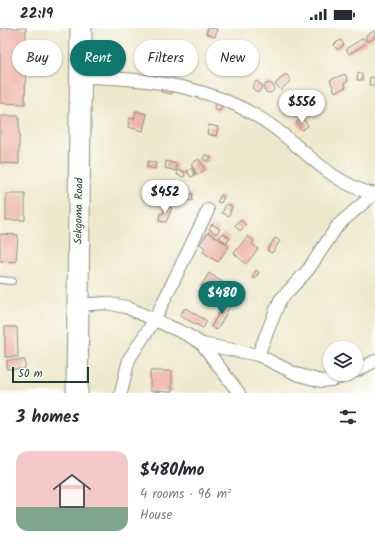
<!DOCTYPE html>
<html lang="en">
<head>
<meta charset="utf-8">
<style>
	:root { --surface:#fff; --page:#f2f2f3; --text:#2b2b33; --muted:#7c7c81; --line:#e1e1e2; --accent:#0f766e }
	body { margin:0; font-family:Kalam,sans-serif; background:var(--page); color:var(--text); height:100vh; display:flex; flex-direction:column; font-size:15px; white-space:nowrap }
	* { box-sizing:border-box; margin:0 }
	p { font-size:13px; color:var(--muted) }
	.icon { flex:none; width:22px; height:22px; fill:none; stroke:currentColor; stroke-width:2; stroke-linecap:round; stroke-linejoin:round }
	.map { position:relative; height:365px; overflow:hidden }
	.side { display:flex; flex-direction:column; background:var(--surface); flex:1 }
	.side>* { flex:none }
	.top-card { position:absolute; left:12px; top:12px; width:351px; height:36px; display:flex; gap:8px }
	.fabs { position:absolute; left:323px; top:313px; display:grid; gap:8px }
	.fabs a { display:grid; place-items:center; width:40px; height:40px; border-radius:50%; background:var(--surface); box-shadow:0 1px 3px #0004; font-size:20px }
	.scale { position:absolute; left:12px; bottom:10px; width:77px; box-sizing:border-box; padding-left:4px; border:2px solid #1f3d34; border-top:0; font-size:11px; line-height:14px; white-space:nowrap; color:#1f3d34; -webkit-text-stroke:3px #fdfcf7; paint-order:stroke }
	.price { position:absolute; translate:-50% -34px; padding:0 9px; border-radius:14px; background:#fff; color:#222; font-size:13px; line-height:26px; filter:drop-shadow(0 1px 2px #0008) }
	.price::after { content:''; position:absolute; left:50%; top:24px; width:12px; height:9px; margin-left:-6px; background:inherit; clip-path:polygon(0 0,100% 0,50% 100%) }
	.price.selected { background:var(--accent); color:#fff }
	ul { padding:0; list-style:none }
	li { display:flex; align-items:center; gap:12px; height:100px; padding:0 16px }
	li+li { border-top:1px solid var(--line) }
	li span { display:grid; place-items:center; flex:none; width:112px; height:80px; border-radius:12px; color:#555 }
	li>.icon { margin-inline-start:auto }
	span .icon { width:48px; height:48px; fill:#fffc; stroke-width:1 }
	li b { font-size:17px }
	h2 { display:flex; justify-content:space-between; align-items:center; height:48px; padding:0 16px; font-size:17px }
	.chip { padding:0 14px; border-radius:18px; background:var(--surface); box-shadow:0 1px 3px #0004; font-size:14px; line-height:36px }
	.chip.selected { background:var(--accent); color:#fff }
	.status { display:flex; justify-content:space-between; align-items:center; height:28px; padding:0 20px; background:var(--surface); direction:ltr }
	.status svg { height:11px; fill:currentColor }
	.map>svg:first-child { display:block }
</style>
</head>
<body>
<div class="status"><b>22:19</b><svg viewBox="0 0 49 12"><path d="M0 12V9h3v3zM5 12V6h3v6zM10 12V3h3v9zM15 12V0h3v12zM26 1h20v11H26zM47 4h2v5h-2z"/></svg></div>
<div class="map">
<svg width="375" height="365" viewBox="0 0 375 365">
	<rect width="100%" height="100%" fill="#fdfcf7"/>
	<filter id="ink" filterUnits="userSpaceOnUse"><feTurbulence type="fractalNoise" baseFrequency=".025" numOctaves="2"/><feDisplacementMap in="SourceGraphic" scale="8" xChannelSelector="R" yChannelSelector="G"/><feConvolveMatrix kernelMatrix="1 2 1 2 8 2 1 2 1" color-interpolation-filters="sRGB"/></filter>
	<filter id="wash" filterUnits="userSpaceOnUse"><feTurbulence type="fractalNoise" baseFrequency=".012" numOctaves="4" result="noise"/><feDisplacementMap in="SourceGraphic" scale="16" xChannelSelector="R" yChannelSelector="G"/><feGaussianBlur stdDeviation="0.9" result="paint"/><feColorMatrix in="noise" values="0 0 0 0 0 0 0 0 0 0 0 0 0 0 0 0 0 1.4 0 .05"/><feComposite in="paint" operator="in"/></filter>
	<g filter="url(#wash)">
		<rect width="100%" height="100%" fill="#eee8cc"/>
		<g id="blocks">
			<g fill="#efb1a7">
				<polygon points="0,0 26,0 25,76 0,75"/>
				<polygon points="208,0 217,1 215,9 206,6"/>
				<polygon points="375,2 375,9 368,14 365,9"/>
				<polygon points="363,10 367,15 349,26 346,21"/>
				<polygon points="341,12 344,17 337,22 334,16"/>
				<polygon points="358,45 362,46 362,52 357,52"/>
				<polygon points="286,46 291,52 281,62 275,56"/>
				<polygon points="345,46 348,53 344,55 346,59 335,64 330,52"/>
				<polygon points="370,49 375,50 375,58 369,57"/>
				<polygon points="256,53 263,58 258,65 252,60"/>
				<circle cx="269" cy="60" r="5"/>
				<polygon points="162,56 174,59 172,66 161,64"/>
				<circle cx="218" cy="79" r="4"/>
				<polygon points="136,83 147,86 143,103 128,99 130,90 134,91"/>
				<polygon points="0,88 19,88 19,136 0,135"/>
				<polygon points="303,90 308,98 302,102 296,94"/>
				<polygon points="209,97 218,99 216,108 207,106"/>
				<polygon points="206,126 211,129 208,134 203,131"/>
				<polygon points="199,131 205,142 197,147 191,136"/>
				<polygon points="148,133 156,135 155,141 146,139"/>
				<polygon points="166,133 177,136 176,143 165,140"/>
				<polygon points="192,140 195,147 191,149 187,143"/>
				<polygon points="178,142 185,144 184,149 177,147"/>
				<polygon points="187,165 193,166 192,173 186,172"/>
				<rect x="6" y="166" width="19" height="26"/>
				<polygon points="221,167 224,169 221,175 217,174"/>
				<polygon points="226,176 232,178 229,188 222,185"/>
				<polygon points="165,178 172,180 166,194 159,193 160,185 163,186"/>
				<polygon points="241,192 246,197 240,203 235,197"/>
				<polygon points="212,196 220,201 216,206 209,201"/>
				<polygon points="208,204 229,218 218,234 203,224 205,220 200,216"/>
				<polygon points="223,205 230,210 227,215 219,210"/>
				<polygon points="0,206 18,207 16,234 0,233"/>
				<polygon points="248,208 254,213 252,216 258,221 246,236 234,225"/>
				<polygon points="275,210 280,213 272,225 267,222"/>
				<polygon points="256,242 259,244 255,251 252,249"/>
				<polygon points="209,245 231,260 223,272 201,258"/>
				<polygon points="226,272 232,275 217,302 211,299"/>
				<polygon points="185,280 207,293 203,300 180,288"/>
				<polygon points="5,299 17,299 18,329 5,329"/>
				<rect x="7" y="332" width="18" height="9"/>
				<polygon points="150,343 172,343 172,364 150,363"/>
			</g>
		</g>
	</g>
	<g filter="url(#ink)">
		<use href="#blocks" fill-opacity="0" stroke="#869280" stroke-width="1"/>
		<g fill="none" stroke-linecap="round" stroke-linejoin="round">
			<g stroke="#869280" stroke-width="8">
				<polyline id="service" points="0,252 12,253"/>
			</g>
			<g stroke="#869280" stroke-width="14">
				<g id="minor">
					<path d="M 80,49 C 150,50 219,58 276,101 C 309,126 331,154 373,166"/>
					<polyline points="78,277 106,275 126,279 186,306 202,316 258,327 296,346 321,353 331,352 349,346"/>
					<polyline points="202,316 239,365"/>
					<polyline points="258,327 280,272 308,242 338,197 375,165"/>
					<polyline points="356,343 375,333"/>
					<polyline points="121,365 129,331 154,293 208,182"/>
				</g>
			</g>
			<g stroke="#869280" stroke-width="23">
				<polyline id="trunk" points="77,365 81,0"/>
			</g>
			<use href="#service" stroke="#fff" stroke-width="6"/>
			<use href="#minor" stroke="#fff" stroke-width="12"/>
			<use href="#trunk" stroke="#fff" stroke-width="21"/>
		</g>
	</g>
	<g text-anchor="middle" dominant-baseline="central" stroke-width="3.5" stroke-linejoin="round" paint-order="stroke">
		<g font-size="11" fill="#1f3d34" stroke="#fdfcf7">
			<text transform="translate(79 183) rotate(-89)">Sekgoma Road</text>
		</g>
	</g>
</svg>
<div class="fabs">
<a><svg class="icon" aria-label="layers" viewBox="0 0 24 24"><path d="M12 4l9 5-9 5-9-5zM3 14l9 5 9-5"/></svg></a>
</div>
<div class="scale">50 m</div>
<b class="price" style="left:302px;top:96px">$556</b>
<b class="price" style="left:165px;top:186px">$452</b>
<b class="price selected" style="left:222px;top:287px">$480</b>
<div class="top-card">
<a class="chip">Buy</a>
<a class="chip selected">Rent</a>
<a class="chip">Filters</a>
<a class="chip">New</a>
</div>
</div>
<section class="side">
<h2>3 homes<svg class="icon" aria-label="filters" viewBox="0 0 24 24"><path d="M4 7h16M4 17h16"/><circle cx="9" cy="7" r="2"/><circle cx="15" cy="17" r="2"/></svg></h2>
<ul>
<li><span style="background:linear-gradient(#f6c9c9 70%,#7fa58c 0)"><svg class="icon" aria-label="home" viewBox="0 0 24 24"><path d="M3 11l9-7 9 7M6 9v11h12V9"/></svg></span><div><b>$480/mo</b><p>4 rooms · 96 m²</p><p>House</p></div></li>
</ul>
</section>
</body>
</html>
